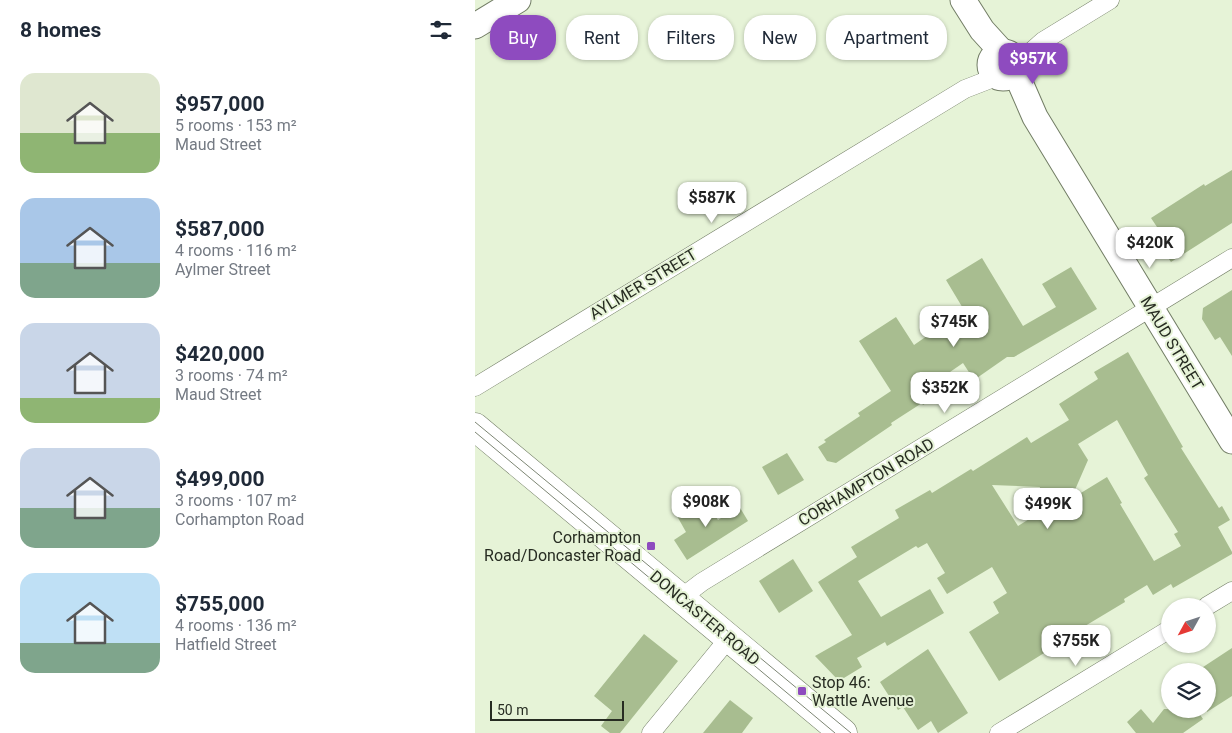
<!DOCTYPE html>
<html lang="en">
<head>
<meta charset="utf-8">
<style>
	:root { --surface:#fff; --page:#f6f6f7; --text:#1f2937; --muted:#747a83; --accent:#8e4bbf }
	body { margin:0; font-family:Roboto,sans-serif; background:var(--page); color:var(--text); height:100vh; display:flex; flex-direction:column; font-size:19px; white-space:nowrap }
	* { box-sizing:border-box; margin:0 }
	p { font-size:16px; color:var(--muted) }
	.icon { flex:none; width:28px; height:28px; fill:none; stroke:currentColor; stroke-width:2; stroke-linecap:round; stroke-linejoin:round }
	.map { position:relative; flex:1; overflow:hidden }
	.details { display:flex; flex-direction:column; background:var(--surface); width:475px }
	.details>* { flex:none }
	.hud { position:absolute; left:15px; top:15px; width:475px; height:45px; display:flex; gap:10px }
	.needle { width:32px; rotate:230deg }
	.buttons { position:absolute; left:686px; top:598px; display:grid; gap:10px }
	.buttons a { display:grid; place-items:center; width:55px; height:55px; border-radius:50%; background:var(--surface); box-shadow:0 1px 4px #0004; font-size:25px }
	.scale { position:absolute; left:15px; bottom:12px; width:134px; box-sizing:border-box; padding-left:5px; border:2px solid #272c22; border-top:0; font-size:14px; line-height:18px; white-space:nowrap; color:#272c22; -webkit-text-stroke:4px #e6f3d7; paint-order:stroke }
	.price { position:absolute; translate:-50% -42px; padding:0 11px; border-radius:10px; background:#fff; color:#222; font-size:16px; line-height:32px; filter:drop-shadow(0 1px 2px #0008) }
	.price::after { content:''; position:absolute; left:50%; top:30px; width:15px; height:11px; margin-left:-8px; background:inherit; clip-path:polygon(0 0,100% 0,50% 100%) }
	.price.on { background:var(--accent); color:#fff }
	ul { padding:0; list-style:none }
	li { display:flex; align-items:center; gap:15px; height:125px; padding:0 20px }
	li span { display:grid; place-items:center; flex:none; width:140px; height:100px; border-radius:15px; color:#555 }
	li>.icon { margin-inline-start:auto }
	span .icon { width:60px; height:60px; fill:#fffc; stroke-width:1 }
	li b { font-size:21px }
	h2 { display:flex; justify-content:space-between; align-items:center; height:60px; padding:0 20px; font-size:21px }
	.chip { padding:0 18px; border-radius:20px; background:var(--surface); box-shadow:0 1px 4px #0004; font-size:18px; line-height:45px }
	.chip.on { background:var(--accent); color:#fff }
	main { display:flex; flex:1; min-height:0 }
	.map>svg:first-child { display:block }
</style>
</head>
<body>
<main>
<section class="details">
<h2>8 homes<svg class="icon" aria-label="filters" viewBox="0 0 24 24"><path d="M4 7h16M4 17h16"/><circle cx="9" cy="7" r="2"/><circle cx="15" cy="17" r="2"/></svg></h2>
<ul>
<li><span style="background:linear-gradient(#dfe7d0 60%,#8fb573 0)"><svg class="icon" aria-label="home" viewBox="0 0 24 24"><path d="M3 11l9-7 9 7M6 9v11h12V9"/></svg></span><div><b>$957,000</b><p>5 rooms · 153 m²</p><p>Maud Street</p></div></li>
<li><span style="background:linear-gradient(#a9c7e8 65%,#7fa58c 0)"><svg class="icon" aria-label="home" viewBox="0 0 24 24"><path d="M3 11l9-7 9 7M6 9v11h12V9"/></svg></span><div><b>$587,000</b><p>4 rooms · 116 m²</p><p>Aylmer Street</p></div></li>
<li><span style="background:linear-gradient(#c9d6e8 75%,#8fb573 0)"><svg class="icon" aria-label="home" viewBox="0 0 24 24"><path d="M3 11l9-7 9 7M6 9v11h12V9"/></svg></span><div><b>$420,000</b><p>3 rooms · 74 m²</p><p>Maud Street</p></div></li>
<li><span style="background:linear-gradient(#c9d6e8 60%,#7fa58c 0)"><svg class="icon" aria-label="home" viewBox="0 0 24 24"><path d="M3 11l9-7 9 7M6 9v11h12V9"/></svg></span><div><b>$499,000</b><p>3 rooms · 107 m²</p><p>Corhampton Road</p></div></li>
<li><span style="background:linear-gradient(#bfe0f5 70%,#7fa58c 0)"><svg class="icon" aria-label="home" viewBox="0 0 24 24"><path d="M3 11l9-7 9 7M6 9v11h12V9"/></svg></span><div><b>$755,000</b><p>4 rooms · 136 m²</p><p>Hatfield Street</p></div></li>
</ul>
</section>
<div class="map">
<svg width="757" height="733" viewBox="0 0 757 733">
	<rect width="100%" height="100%" fill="#e6f3d7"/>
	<g fill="#a8bd90" fill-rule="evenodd">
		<polygon points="757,170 757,223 696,262 687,249 694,245 676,218 729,184 730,186"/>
		<polygon points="507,258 548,326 581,307 567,284 596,267 622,309 539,357 532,357 499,380 488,363 462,381 469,392 448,405 447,403 416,423 417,425 361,463 352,461 343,447 351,442 349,440 385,416 383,413 416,391 384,341 421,317 439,345 489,310 471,280"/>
		<polygon points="757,290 757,356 745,337 740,340 727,319 728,308"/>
		<path d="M 653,352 L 708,447 L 706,448 L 744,508 L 747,506 L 755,520 L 743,527 L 757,552 L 757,554 L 698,588 L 696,584 L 678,595 L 672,585 L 649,599 L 650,602 L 610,626 L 612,630 L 583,647 L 582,645 L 524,681 L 494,632 L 524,613 L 518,602 L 532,593 L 517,567 L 472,594 L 462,578 L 470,573 L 452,543 L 443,548 L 441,546 L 383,581 L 406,617 L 455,589 L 469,613 L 412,646 L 410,642 L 382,658 L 387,667 L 364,681 L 340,656 L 377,635 L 343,582 L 382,557 L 376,547 L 424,518 L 420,510 L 455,490 L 457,493 L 496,469 L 498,471 L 552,437 L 556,443 L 594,420 L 584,404 L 623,379 L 619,372 ZM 642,420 L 673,475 L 669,478 L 703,532 L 699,534 L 706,546 L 679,561 L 645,504 L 647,503 L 632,477 L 596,499 L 613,460 L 603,444 ZM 517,485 L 565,487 L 559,516 L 543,526 Z"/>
		<polygon points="312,453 329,480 303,495 287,467"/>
		<polygon points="230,499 243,520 264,506 273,521 212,560 199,540 211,532 202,516"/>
		<polygon points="318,559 338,591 304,613 284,581"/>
		<polygon points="169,634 203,661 145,733 135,733 126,726 137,711 119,696"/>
		<polygon points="757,648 757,696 732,712 732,671 722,671"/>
		<polygon points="453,649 493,713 463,733 456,721 443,730 428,707 423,710 405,682"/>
		<polygon points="255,700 278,718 267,733 228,733"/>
		<polygon points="666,709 678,723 689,709 721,709 728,719 708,733 661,733 652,722"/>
	</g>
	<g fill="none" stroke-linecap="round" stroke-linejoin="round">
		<g stroke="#727d65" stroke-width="19">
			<g id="street">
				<polyline points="541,65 568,41 635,0"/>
				<polyline points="0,387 490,89 521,77"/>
				<polyline points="206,598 227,582 757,258"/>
				<polyline points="732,606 757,591"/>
				<polyline points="176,733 254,638"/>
				<polyline points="524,733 695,629"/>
			</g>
		</g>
		<g stroke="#727d65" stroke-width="27">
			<g id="secondary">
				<polyline points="488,0 507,30 527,52"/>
				<polyline points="0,26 43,0"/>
				<circle cx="528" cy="65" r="13"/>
				<polyline points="540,71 560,117 757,441"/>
			</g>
		</g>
		<g stroke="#727d65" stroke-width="29">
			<polyline id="primary" points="0,427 368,733"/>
		</g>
		<use href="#street" stroke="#fff" stroke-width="18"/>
		<use href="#secondary" stroke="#fff" stroke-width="25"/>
		<use href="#primary" stroke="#fff" stroke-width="28"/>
		<g stroke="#7d8674" stroke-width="1">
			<polyline points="0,422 376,733"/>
			<polyline points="0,432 360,733"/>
		</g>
	</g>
	<g fill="#8e4bbf" stroke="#e6f3d7" stroke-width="2">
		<rect x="171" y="541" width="10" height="10" rx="2.5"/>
		<rect x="322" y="686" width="10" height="10" rx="2.5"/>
	</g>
	<g text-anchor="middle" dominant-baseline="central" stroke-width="4" stroke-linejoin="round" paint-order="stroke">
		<g font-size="16" fill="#272c22" stroke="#e6f3d7">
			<text transform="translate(168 284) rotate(-31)">AYLMER STREET</text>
			<text transform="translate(697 343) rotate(59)">MAUD STREET</text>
			<text transform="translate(391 482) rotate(-31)">CORHAMPTON ROAD</text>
			<text transform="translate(230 618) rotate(40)">DONCASTER ROAD</text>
		</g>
		<g font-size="16" fill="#272c22" stroke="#e6f3d7" text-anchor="end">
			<text x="166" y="537">Corhampton<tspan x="166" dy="18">Road/Doncaster Road</tspan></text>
			<text x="337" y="682" text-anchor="start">Stop 46:<tspan x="337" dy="18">Wattle Avenue</tspan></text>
		</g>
	</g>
</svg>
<div class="buttons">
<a><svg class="needle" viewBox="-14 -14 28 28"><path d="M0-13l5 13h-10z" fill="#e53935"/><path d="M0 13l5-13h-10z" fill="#747a83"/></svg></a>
<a><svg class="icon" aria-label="layers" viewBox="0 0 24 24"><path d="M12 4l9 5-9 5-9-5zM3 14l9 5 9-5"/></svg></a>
</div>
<div class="scale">50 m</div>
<b class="price on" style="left:558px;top:85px">$957K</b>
<b class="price" style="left:237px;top:224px">$587K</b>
<b class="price" style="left:675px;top:269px">$420K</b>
<b class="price" style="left:479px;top:348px">$745K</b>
<b class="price" style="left:470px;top:414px">$352K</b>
<b class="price" style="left:231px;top:528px">$908K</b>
<b class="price" style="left:573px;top:530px">$499K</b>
<b class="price" style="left:601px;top:667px">$755K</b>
<div class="hud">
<a class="chip on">Buy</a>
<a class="chip">Rent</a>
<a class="chip">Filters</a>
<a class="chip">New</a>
<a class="chip">Apartment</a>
</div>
</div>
</main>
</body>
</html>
